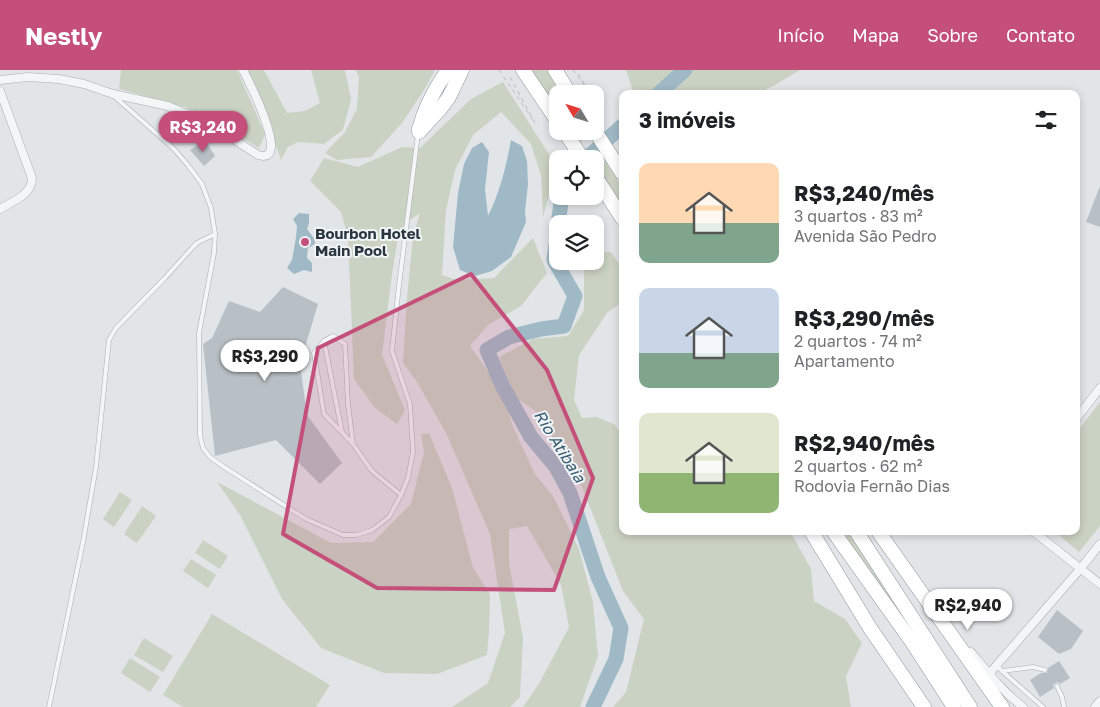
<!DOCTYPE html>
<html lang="pt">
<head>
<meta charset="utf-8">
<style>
	:root { --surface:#fff; --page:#f6f6f6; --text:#202124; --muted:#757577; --accent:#c44f7a }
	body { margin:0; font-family:"Golos Text",sans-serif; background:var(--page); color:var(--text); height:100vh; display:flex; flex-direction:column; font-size:19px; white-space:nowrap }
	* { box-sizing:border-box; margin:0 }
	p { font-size:16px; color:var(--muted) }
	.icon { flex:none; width:28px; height:28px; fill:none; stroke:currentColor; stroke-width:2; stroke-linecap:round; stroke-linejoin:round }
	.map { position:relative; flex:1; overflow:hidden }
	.details { position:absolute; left:619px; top:20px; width:461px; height:445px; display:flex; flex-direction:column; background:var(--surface); border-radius:10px; box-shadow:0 2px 8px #0003 }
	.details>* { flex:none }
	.needle { width:32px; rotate:308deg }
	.buttons { position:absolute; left:549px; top:15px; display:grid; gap:10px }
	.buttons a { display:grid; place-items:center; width:55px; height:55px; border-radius:10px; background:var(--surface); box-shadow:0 2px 8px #0003; font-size:25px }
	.price { position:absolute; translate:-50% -42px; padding:0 11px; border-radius:18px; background:#fff; color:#222; font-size:16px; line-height:32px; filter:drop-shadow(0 1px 2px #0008) }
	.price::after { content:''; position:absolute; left:50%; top:30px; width:15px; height:11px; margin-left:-8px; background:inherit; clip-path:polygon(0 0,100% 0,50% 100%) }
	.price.current { background:var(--accent); color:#fff }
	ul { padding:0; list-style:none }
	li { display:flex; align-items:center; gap:15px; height:125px; padding:0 20px }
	li span { display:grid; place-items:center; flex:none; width:140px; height:100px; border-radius:10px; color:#555 }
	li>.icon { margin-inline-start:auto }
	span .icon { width:60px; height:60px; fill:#fffc; stroke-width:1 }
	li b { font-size:21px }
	h2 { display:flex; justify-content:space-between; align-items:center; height:60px; padding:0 20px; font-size:21px }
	header { display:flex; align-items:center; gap:30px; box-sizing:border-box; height:70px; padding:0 25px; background:var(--accent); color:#fff }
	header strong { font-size:24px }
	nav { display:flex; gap:28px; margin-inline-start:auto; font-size:18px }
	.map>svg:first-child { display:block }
</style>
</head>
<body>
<header>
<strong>Nestly</strong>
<nav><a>Início</a><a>Mapa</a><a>Sobre</a><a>Contato</a></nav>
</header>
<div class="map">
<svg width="1100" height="637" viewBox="0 0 1100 637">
	<rect width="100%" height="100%" fill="#e1e5e8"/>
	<g fill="#cad2c3">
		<polygon points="121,0 237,0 265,64 259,78 215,51 185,37 119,19"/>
		<polygon points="247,0 264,0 287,43 305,41 320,33 311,0 345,0 351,29 343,60 324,74 298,72 288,77 281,90 260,29"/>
		<polygon points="356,0 435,0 424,20 402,53 371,87 337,90 325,83 345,62 357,39 359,7"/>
		<polygon points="532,0 547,0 562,24 558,24 557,40"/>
		<polygon points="626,0 800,0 775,15 757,24 634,24"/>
		<polygon points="503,12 557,97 543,147 541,106 531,74 501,42 473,65 455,100 446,140 442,205 457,210 494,208 533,168 547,203 521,236 488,255 470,276 502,321 513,357 535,404 554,428 579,479 593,532 598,586 580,637 523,637 540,612 569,557 561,515 527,456 509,459 509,493 523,568 520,627 510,637 452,637 488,613 505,563 490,464 447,365 417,312 403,293 407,228 413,166 420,143 405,153 397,173 392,204 382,285 405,340 397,354 374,337 354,309 348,167 341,142 310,111 324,88 358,97 402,77 420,78 471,29"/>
		<polygon points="572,61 585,61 589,67 579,73"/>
		<polygon points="603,88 622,117 622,140 595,98 595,93"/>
		<polygon points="611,182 622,198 622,232 607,243 579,285 574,330 582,348 596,347 614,354 622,365 622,461 790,461 811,499 814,531 845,549 862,573 846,606 851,637 613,637 626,622 644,549 623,521 582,417 560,382 541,345 515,327 499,287 533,269 568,266 584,240 584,191 595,191 595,183"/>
		<polygon points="1100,332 1100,456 1079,482 1054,461 1076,461 1076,363"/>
		<polygon points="429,363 452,418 473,498 490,524 489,562 487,585 437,604 384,603 321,578 282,529 240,445 217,412 331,473 373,472 411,434 424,382 421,364"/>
		<polygon points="120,422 132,430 114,457 103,449"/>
		<polygon points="142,436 156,446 137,473 124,464"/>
		<polygon points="838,461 848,461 921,575"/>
		<polygon points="203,470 228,486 220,499 195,483"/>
		<polygon points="191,489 216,505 208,518 183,501"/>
		<polygon points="212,544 330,615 316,637 183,637 163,625"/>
		<polygon points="144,568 173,586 163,602 134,585"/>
		<polygon points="130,588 160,607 150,622 121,603"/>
	</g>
	<g fill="#9fbac6">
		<path d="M 511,70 L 522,76 L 527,91 L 528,114 L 525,141 L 526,152 L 511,187 L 492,201 L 475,206 L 460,200 L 453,177 L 458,123 L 464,94 L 472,78 L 482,72 L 489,82 L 485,119 L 488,146 C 500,122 506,97 511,70 Z"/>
		<polygon points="299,143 309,144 309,153 307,159 315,170 315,174 308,178 307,188 312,193 312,202 304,200 294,204 287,198 292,190 296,167 297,156 293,149"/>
	</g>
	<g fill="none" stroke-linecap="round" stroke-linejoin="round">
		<g stroke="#9fbac6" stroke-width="15">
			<polyline points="658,24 685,0"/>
			<polyline points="586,89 622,56"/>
			<polyline points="558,154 562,126"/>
			<polyline points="558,162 554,190 575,226 564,256 541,259 509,267 487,280 503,317 531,367 556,397 570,423 598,507 621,558 616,589 593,637"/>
		</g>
	</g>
	<g fill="#b8c0c5">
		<polygon points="205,70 215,86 204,96 190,80"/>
		<polygon points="1100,116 1100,157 1086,152"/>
		<polygon points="283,217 318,234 300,294 307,345 342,393 320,414 276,370 215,386 203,274 212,268 229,231 260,242"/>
		<polygon points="1057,540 1083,561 1071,579 1059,584 1038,567"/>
		<polygon points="1059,591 1070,608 1060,614 1058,612 1055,613 1053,615 1054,618 1040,627 1030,610 1041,603 1047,603 1048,598"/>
	</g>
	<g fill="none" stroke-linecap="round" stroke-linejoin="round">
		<g stroke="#a6adb2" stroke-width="5">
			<g id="service">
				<polyline points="115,27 173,78 187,94 202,114 211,138 215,164 214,183 199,263 200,366 203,378 210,387 224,397 306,449 343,465 357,465 372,460 389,447 401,425 408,408 413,382 410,334 392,281 399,215 418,64"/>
				<polyline points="324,271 342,362"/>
				<polyline points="353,374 348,334 345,274 333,266 324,271 314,283 324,344 353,374 372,401 401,425"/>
				<polyline points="997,596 1002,601 1033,597 1045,600"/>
				<polyline points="1002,601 1043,637"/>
				<polyline points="1057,616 1062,627 1064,637"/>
				<polyline points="49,637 83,472 96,397 109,270 116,258 165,208 192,178 197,173 215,164"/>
			</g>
		</g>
		<g stroke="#a6adb2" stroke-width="9">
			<g id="minor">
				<path d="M 0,10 L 28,7 L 59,9 L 84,14 L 113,24 L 168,36 L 210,54 L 258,85 C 293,96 247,8 243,0"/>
				<path d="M 0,21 L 32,108 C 32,125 13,131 0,139"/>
				<polyline points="1076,349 1100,318"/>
				<polyline points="1033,461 1100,514"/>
				<path d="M 971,582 C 987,601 1003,622 1023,637"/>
				<polyline points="989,604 1081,498 1100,474"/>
				<polyline points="1095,637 1100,631"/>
			</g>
		</g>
		<g stroke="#89969e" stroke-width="15">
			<g id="motorway">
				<polyline points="523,0 558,52"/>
				<polyline points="555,0 570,24"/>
				<path d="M 419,59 C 425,37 435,18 448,0"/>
				<polyline points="564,61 583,89"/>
				<polyline points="595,61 622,103"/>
				<polyline points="419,62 440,39 449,27 462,0"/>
				<polyline points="595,106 622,148"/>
				<polyline points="811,461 870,558 924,637"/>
				<polyline points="833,461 912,572 954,637"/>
				<polyline points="856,461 970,637"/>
				<polyline points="878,461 1002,637"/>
			</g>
		</g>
		<g stroke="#b7bcc0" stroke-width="1" stroke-dasharray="4 4" stroke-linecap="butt">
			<polyline points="499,0 535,53 510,7 513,6"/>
			<polyline points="573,0 588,20 576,0"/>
		</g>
		<use href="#service" stroke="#f3f5f7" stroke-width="4"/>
		<use href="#minor" stroke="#f3f5f7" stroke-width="8"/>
		<use href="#motorway" stroke="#fff" stroke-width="14"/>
	</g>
	<path fill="#c44f7a" fill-opacity="0.2" stroke="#c44f7a" stroke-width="4" stroke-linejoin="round" d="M 471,204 L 547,300 L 593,408 L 554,520 L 377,518 L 283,464 L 318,278 Z"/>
	<circle fill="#c44f7a" stroke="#f0f4f6" stroke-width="2" cx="305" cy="172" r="5"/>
	<g text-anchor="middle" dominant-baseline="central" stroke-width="4" stroke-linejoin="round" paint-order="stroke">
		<g font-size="15" font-weight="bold" fill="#2a363f" stroke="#f0f4f6" text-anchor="start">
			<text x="315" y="163">Bourbon Hotel<tspan x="315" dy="17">Main Pool</tspan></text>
		</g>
		<g font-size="16" font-style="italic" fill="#385d70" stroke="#f0f4f6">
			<text transform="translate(560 376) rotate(58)">Rio Atibaia</text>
		</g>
	</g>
</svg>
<div class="buttons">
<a><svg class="needle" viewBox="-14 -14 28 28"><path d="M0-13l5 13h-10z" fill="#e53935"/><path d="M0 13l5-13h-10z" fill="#757577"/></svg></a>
<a><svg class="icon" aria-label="locate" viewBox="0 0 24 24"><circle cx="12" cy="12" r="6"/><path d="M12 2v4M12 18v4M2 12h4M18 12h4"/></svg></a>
<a><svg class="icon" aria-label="layers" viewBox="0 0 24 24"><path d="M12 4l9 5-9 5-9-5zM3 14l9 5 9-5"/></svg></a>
</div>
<b class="price current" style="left:203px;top:83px">R$3,240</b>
<b class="price" style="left:265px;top:312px">R$3,290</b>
<b class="price" style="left:968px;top:561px">R$2,940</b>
<section class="details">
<h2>3 imóveis<svg class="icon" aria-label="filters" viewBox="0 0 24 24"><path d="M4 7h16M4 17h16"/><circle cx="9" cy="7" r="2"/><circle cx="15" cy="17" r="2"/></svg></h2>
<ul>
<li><span style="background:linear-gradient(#ffd9b3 60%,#7fa58c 0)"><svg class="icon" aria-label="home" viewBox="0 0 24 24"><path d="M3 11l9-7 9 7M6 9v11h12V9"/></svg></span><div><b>R$3,240/mês</b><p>3 quartos · 83 m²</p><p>Avenida São Pedro</p></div></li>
<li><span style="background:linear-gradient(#c9d6e8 65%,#7fa58c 0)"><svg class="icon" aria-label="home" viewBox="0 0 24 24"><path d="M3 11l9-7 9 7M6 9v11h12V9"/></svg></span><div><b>R$3,290/mês</b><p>2 quartos · 74 m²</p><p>Apartamento</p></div></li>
<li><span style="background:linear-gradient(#dfe7d0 60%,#8fb573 0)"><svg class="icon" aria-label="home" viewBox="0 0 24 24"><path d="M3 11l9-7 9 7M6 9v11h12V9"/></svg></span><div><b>R$2,940/mês</b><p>2 quartos · 62 m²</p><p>Rodovia Fernão Dias</p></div></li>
</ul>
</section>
</div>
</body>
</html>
